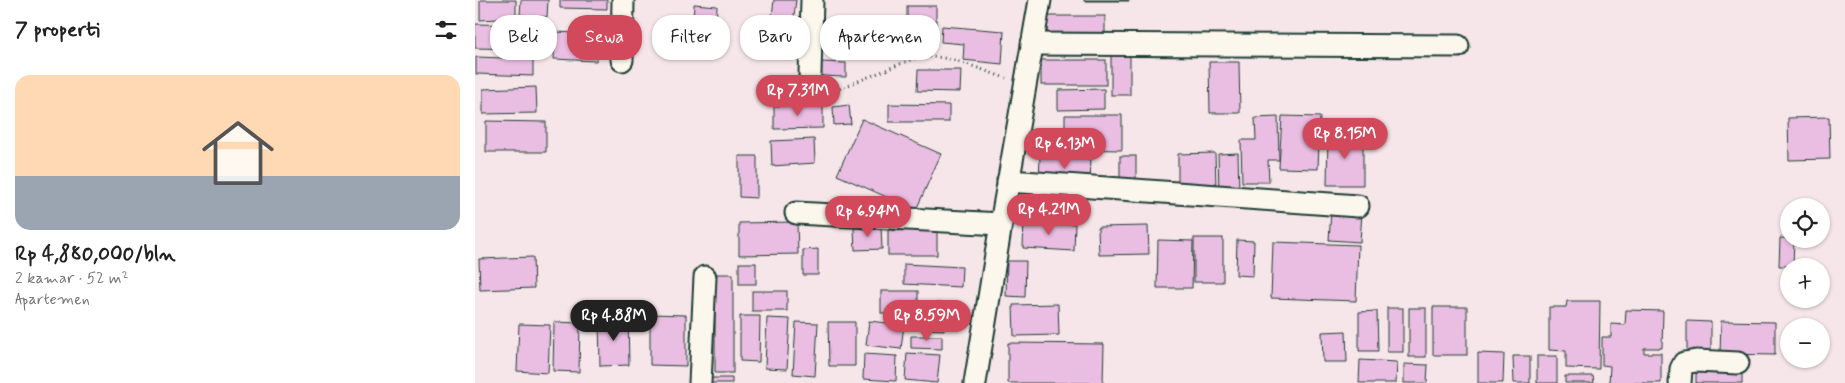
<!DOCTYPE html>
<html lang="id">
<head>
<meta charset="utf-8">
<style>
	:root { --surface:#fff; --page:#f6f6f6; --text:#222; --muted:#767676; --line:#e0e0e0; --accent:#d1495b }
	body { margin:0; font-family:Mynerve,sans-serif; background:var(--page); color:var(--text); height:100vh; display:flex; flex-direction:column; font-size:19px; white-space:nowrap }
	* { box-sizing:border-box; margin:0 }
	p { font-size:16px; color:var(--muted) }
	.icon { flex:none; width:28px; height:28px; fill:none; stroke:currentColor; stroke-width:2; stroke-linecap:round; stroke-linejoin:round }
	.map { position:relative; flex:1; overflow:hidden }
	.side { display:flex; flex-direction:column; background:var(--surface); width:475px }
	.side>* { flex:none }
	.hud { position:absolute; left:15px; top:15px; width:475px; height:45px; display:flex; gap:10px }
	.buttons { position:absolute; left:1305px; top:198px; display:grid; gap:10px }
	.buttons a { display:grid; place-items:center; width:50px; height:50px; border-radius:50%; background:var(--surface); box-shadow:0 1px 4px #0004; font-size:25px }
	.price { position:absolute; translate:-50% -42px; padding:0 11px; border-radius:18px; background:var(--accent); color:#fff; font-size:16px; line-height:32px; filter:drop-shadow(0 1px 2px #0008) }
	.price::after { content:''; position:absolute; left:50%; top:30px; width:15px; height:11px; margin-left:-8px; background:inherit; clip-path:polygon(0 0,100% 0,50% 100%) }
	.price.on { background:#222; color:#fff }
	ul { padding:0; list-style:none }
	li { display:grid; align-content:center; gap:10px; height:265px; padding:0 15px }
	li+li { border-top:1px solid var(--line) }
	li span { display:grid; place-items:center; height:155px; border-radius:15px; color:#555 }
	li>.icon { margin-inline-start:auto }
	span .icon { width:90px; height:90px; fill:#fffc; stroke-width:1 }
	li b { font-size:21px }
	h2 { display:flex; justify-content:space-between; align-items:center; height:60px; padding:0 15px; font-size:21px }
	.tag { padding:0 18px; border-radius:20px; background:var(--surface); box-shadow:0 1px 4px #0004; font-size:18px; line-height:45px }
	.tag.on { background:var(--accent); color:#fff }
	main { display:flex; flex:1; min-height:0 }
	.map>svg:first-child { display:block }
</style>
</head>
<body>
<main>
<section class="side">
<h2>7 properti<svg class="icon" aria-label="filters" viewBox="0 0 24 24"><path d="M4 7h16M4 17h16"/><circle cx="9" cy="7" r="2"/><circle cx="15" cy="17" r="2"/></svg></h2>
<ul>
<li><span style="background:linear-gradient(#ffd9b3 65%,#9aa5b1 0)"><svg class="icon" aria-label="home" viewBox="0 0 24 24"><path d="M3 11l9-7 9 7M6 9v11h12V9"/></svg></span><div><b>Rp 4,880,000/bln</b><p>2 kamar · 52 m²</p><p>Apartemen</p></div></li>
</ul>
</section>
<div class="map">
<svg width="1370" height="383" viewBox="0 0 1370 383">
	<rect width="100%" height="100%" fill="#f6e6e9"/>
	<filter id="ink" filterUnits="userSpaceOnUse"><feTurbulence type="fractalNoise" baseFrequency=".02" numOctaves="2"/><feDisplacementMap in="SourceGraphic" scale="10" xChannelSelector="R" yChannelSelector="G"/><feConvolveMatrix kernelMatrix="1 2 1 2 8 2 1 2 1" color-interpolation-filters="sRGB"/></filter>
	<g filter="url(#ink)">
		<g fill="#eabde2" stroke="#1f3d34">
			<polygon points="5,0 41,0 41,18 5,20"/>
			<polygon points="46,0 73,0 72,17 45,15"/>
			<polygon points="85,0 132,0 132,9 85,8"/>
			<polygon points="299,0 321,0 315,49 293,47"/>
			<rect x="609" y="0" width="45" height="1"/>
			<polygon points="219,4 242,6 240,47 217,46"/>
			<rect x="432" y="6" width="29" height="39"/>
			<rect x="572" y="16" width="58" height="26"/>
			<polygon points="54,23 73,23 72,54 53,54"/>
			<polygon points="0,24 46,25 45,49 0,48"/>
			<polygon points="467,26 529,31 527,64 488,60 489,44 466,42"/>
			<polygon points="80,32 123,34 121,61 79,59"/>
			<rect x="636" y="55" width="19" height="40"/>
			<polygon points="1,57 58,59 58,76 1,74"/>
			<rect x="566" y="60" width="65" height="25"/>
			<polygon points="345,62 371,63 371,77 345,76"/>
			<polygon points="734,62 764,62 765,113 735,113"/>
			<polygon points="443,70 486,70 485,92 442,91"/>
			<polygon points="61,87 62,113 8,114 8,89"/>
			<polygon points="629,89 629,109 583,110 583,90"/>
			<polygon points="414,104 474,105 474,122 414,122"/>
			<polygon points="348,105 348,128 299,129 299,106"/>
			<polygon points="374,105 376,124 359,125 358,107"/>
			<polygon points="590,115 647,115 647,150 590,149"/>
			<polygon points="807,116 845,117 843,169 804,168"/>
			<polygon points="803,117 804,160 793,160 794,182 767,182 766,140 781,140 780,118"/>
			<polygon points="1354,117 1355,159 1314,160 1313,118"/>
			<polygon points="387,119 466,154 441,210 362,175"/>
			<polygon points="11,121 71,122 71,152 11,152"/>
			<polygon points="853,134 888,134 888,185 852,185"/>
			<polygon points="339,139 340,163 297,166 296,141"/>
			<polygon points="740,153 741,187 703,187 703,154"/>
			<polygon points="763,153 764,191 744,192 743,154"/>
			<polygon points="264,156 282,156 282,198 264,197"/>
			<rect x="645" y="156" width="16" height="31"/>
			<polygon points="565,157 616,159 615,183 564,181"/>
			<polygon points="549,192 609,195 607,216 548,213"/>
			<polygon points="856,211 887,212 885,242 854,240"/>
			<polygon points="549,221 600,224 599,251 548,248"/>
			<polygon points="322,222 323,254 264,255 264,223"/>
			<polygon points="406,226 407,249 380,250 379,227"/>
			<polygon points="673,226 674,254 624,255 623,227"/>
			<rect x="413" y="227" width="49" height="28"/>
			<rect x="719" y="238" width="29" height="44"/>
			<polygon points="1305,238 1319,239 1318,266 1304,266"/>
			<polygon points="683,240 718,241 717,288 682,288"/>
			<polygon points="762,240 779,241 778,276 761,275"/>
			<polygon points="798,242 883,245 881,301 796,298"/>
			<polygon points="343,249 343,275 328,275 328,250"/>
			<polygon points="58,257 59,288 5,290 4,259"/>
			<polygon points="532,261 551,261 550,297 531,296"/>
			<rect x="264" y="263" width="17" height="21"/>
			<polygon points="429,264 487,267 486,287 429,284"/>
			<rect x="240" y="274" width="18" height="99"/>
			<rect x="277" y="291" width="35" height="20"/>
			<rect x="406" y="291" width="37" height="22"/>
			<polygon points="1092,301 1125,301 1124,369 1091,368 1091,351 1074,350 1074,307 1091,307"/>
			<polygon points="448,303 470,303 469,330 448,329"/>
			<polygon points="583,304 584,335 539,336 538,305"/>
			<rect x="958" y="307" width="34" height="48"/>
			<rect x="912" y="308" width="16" height="44"/>
			<rect x="934" y="308" width="17" height="49"/>
			<polygon points="1151,310 1188,311 1187,348 1169,348 1169,353 1186,353 1186,383 1134,383 1135,366 1127,365 1127,337 1136,337 1136,324 1150,325"/>
			<polygon points="902,311 903,351 884,351 884,312"/>
			<polygon points="175,314 211,315 211,366 175,365"/>
			<polygon points="265,316 285,316 284,362 265,361"/>
			<polygon points="124,318 153,318 154,365 125,366"/>
			<polygon points="292,318 315,319 312,369 290,368"/>
			<polygon points="394,321 429,325 426,349 391,345"/>
			<polygon points="1212,321 1236,322 1236,356 1212,355"/>
			<polygon points="1246,321 1300,322 1300,355 1245,354"/>
			<polygon points="79,322 105,323 104,372 78,371"/>
			<polygon points="321,322 343,323 340,376 318,374"/>
			<polygon points="353,322 380,322 380,366 354,366"/>
			<polygon points="44,324 75,325 73,373 42,371"/>
			<polygon points="871,331 872,362 848,362 847,332"/>
			<polygon points="436,336 467,336 467,349 436,348"/>
			<polygon points="533,343 629,344 628,383 533,383"/>
			<polygon points="432,353 465,355 462,383 430,380"/>
			<polygon points="1003,353 1029,354 1028,383 1003,383"/>
			<polygon points="389,354 422,356 421,381 388,379"/>
			<polygon points="1038,356 1055,356 1055,383 1039,383"/>
			<rect x="1062" y="356" width="20" height="27"/>
			<polygon points="885,360 922,362 921,383 884,383"/>
			<polygon points="929,364 953,365 952,383 929,383"/>
			<rect x="1221" y="368" width="46" height="15"/>
			<polygon points="1090,376 1118,376 1119,383 1090,383"/>
			<rect x="236" y="378" width="21" height="5"/>
		</g>
		<g fill="none" stroke-linecap="round" stroke-linejoin="round">
			<g stroke="#1f3d34" stroke-width="25">
				<g id="minor">
					<polyline points="557,44 983,46"/>
					<polyline points="147,60 148,0"/>
					<polyline points="335,74 337,0"/>
					<polyline points="533,181 883,206"/>
					<polyline points="321,213 526,224"/>
					<polyline points="225,383 230,277"/>
					<polyline points="500,383 526,224 565,0"/>
					<polyline points="1205,383 1206,369 1209,363 1221,361 1263,363"/>
				</g>
			</g>
			<path stroke="#1f3d34" stroke-width="3" stroke-dasharray="1 4" stroke-linecap="butt" d="M 341,94 L 349,95 L 435,60 C 467,49 501,69 531,78"/>
			<use href="#minor" stroke="#fbf7ec" stroke-width="21"/>
		</g>
	</g>
</svg>
<div class="buttons">
<a><svg class="icon" aria-label="locate" viewBox="0 0 24 24"><circle cx="12" cy="12" r="6"/><path d="M12 2v4M12 18v4M2 12h4M18 12h4"/></svg></a>
<a>+</a>
<a>−</a>
</div>
<b class="price" style="left:323px;top:117px">Rp 7.31M</b>
<b class="price" style="left:870px;top:160px">Rp 8.15M</b>
<b class="price" style="left:590px;top:170px">Rp 6.13M</b>
<b class="price" style="left:574px;top:236px">Rp 4.21M</b>
<b class="price" style="left:393px;top:238px">Rp 6.94M</b>
<b class="price on" style="left:139px;top:342px">Rp 4.88M</b>
<b class="price" style="left:452px;top:342px">Rp 8.59M</b>
<div class="hud">
<a class="tag">Beli</a>
<a class="tag on">Sewa</a>
<a class="tag">Filter</a>
<a class="tag">Baru</a>
<a class="tag">Apartemen</a>
</div>
</div>
</main>
</body>
</html>
